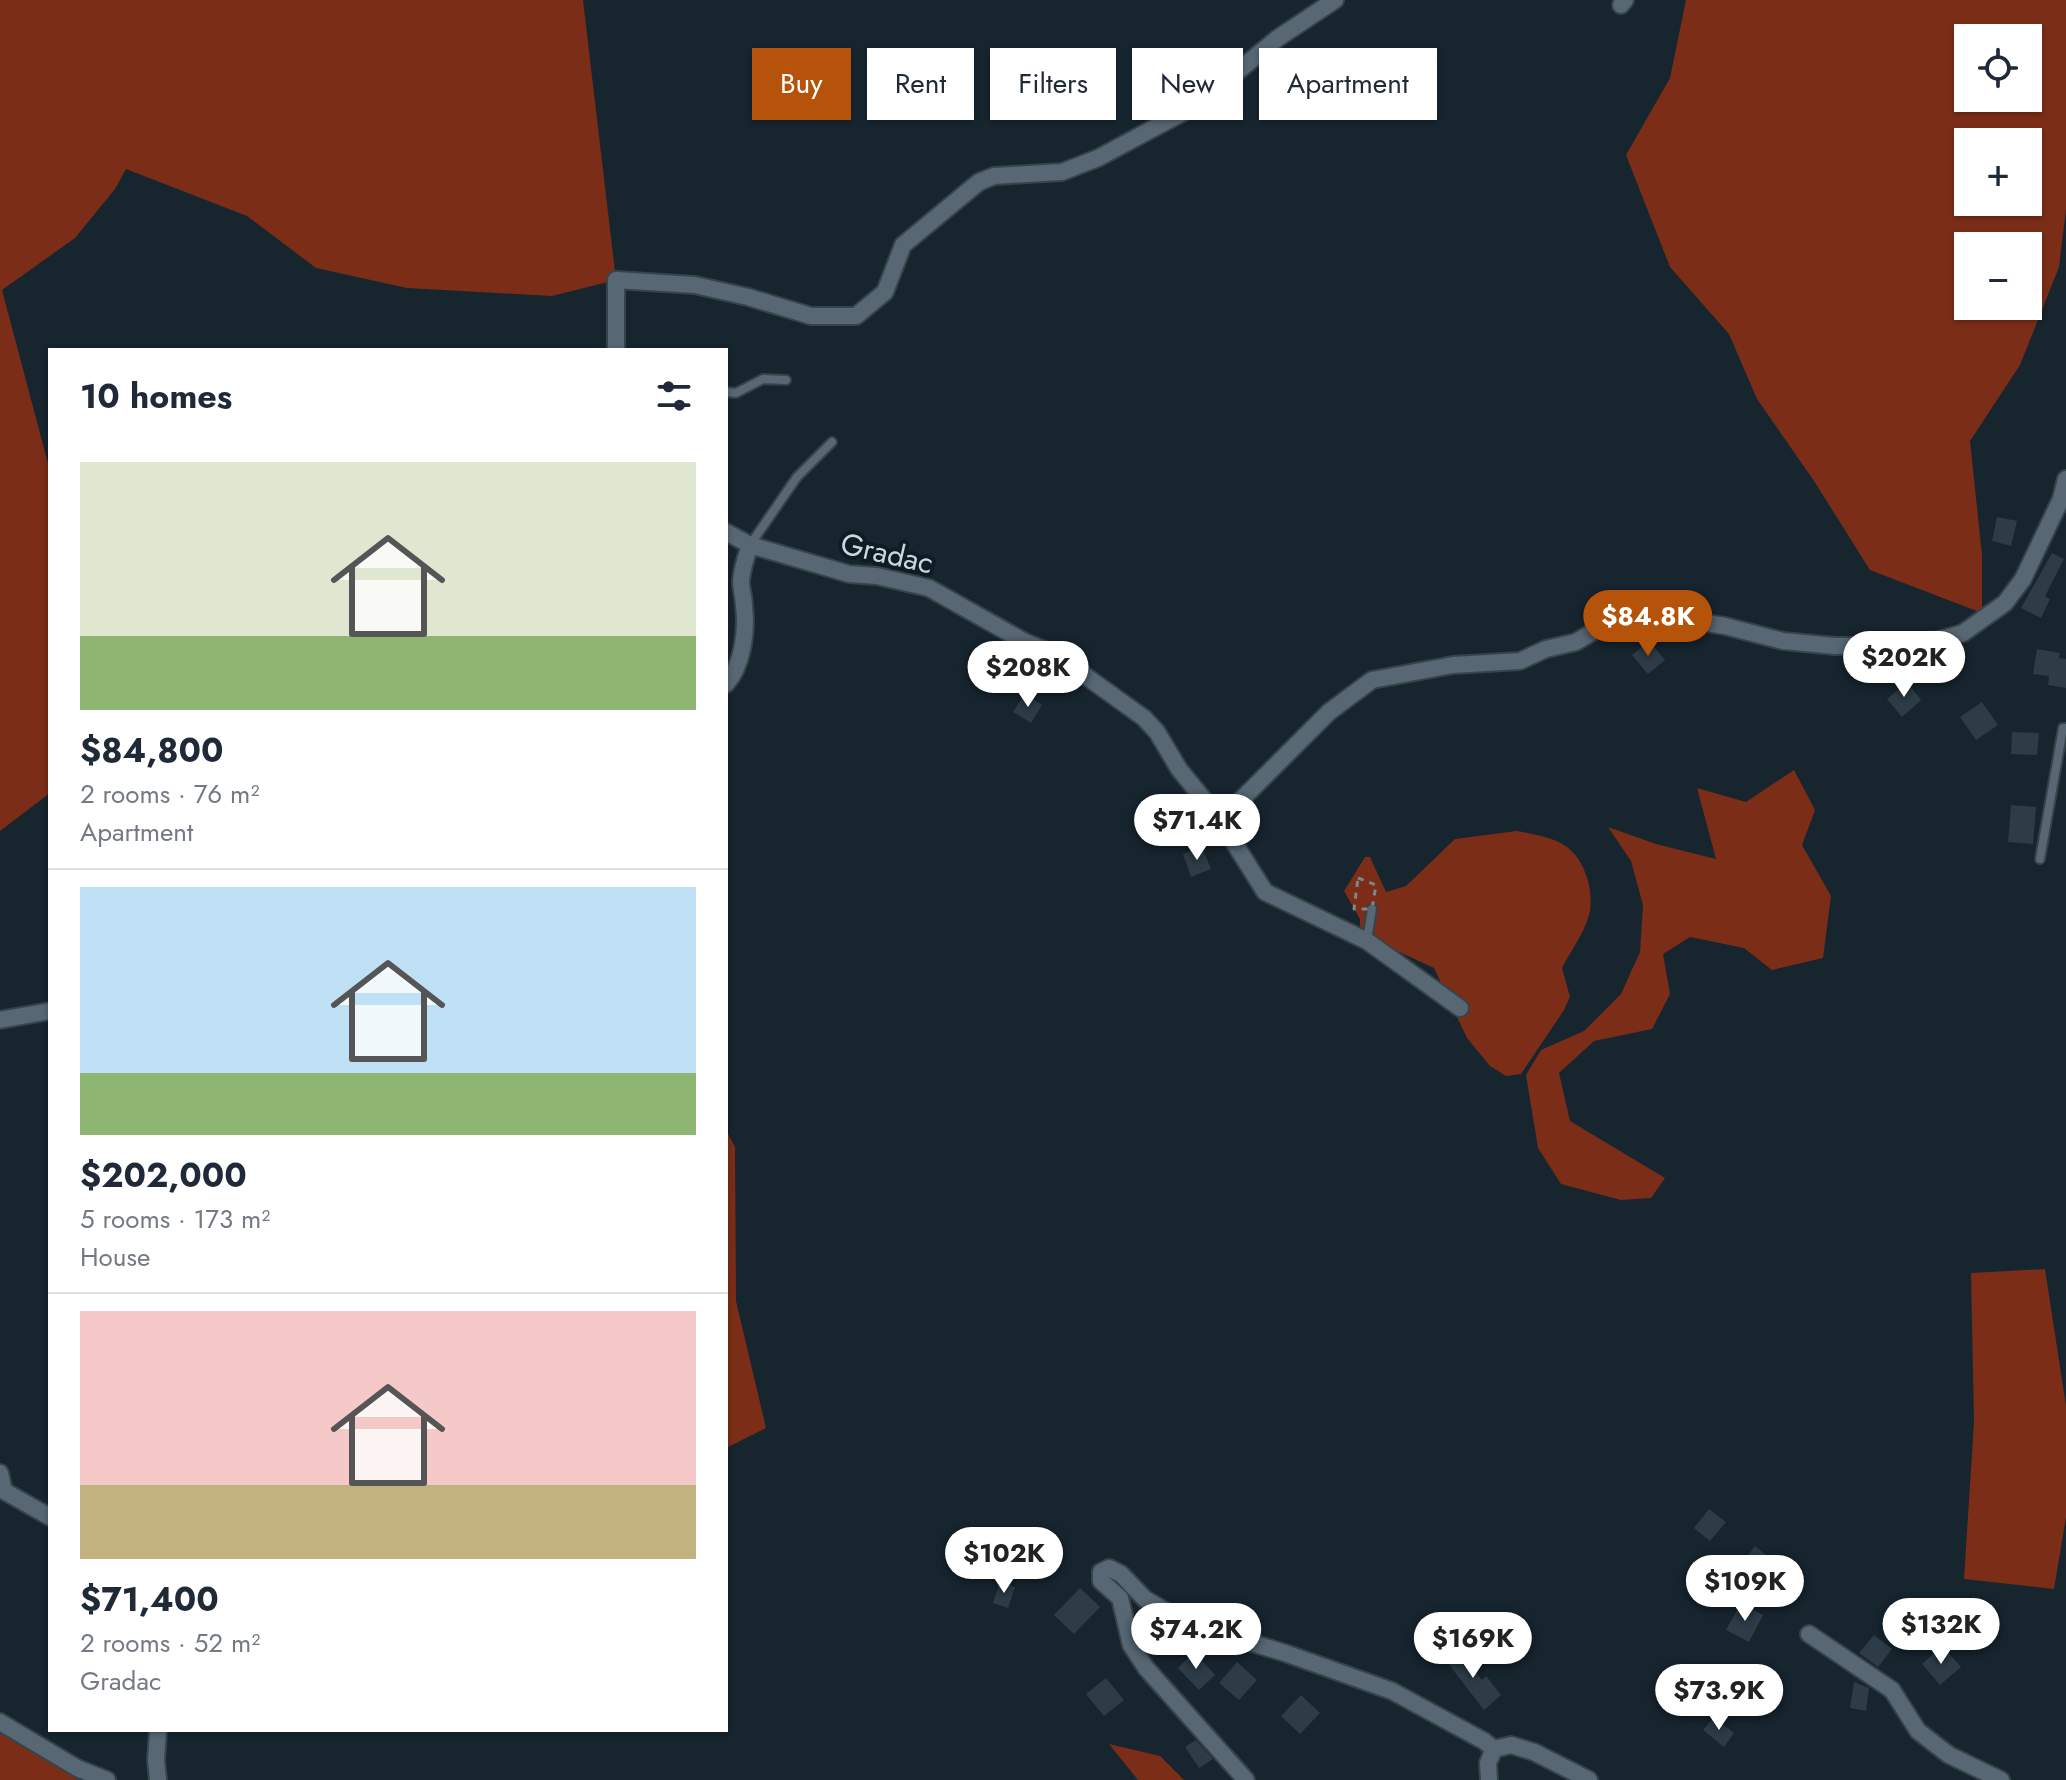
<!DOCTYPE html>
<html lang="en">
<head>
<meta charset="utf-8">
<style>
	:root { --surface:#fff; --page:#f6f6f7; --text:#1f2937; --muted:#747a83; --line:#e0e1e3; --accent:#b45309 }
	body { margin:0; font-family:Jost,sans-serif; background:var(--page); color:var(--text); height:100vh; display:flex; flex-direction:column; font-size:30px; white-space:nowrap }
	* { box-sizing:border-box; margin:0 }
	p { font-size:26px; color:var(--muted) }
	.icon { flex:none; width:44px; height:44px; fill:none; stroke:currentColor; stroke-width:2; stroke-linecap:round; stroke-linejoin:round }
	.map { position:relative; flex:1; overflow:hidden }
	.details { position:absolute; left:48px; top:348px; width:680px; height:1384px; display:flex; flex-direction:column; background:var(--surface); border-radius:0px; box-shadow:0 2px 6px #0004 }
	.details>* { flex:none }
	.top-card { position:absolute; left:752px; top:48px; width:760px; height:72px; display:flex; gap:16px }
	.fabs { position:absolute; left:1954px; top:24px; display:grid; gap:16px }
	.fabs a { display:grid; place-items:center; width:88px; height:88px; border-radius:0px; background:var(--surface); box-shadow:0 2px 6px #0004; font-size:40px }
	.price { position:absolute; translate:-50% -68px; padding:0 18px; border-radius:28px; background:#fff; color:#222; font-size:26px; line-height:52px; filter:drop-shadow(0 2px 4px #0008) }
	.price::after { content:''; position:absolute; left:50%; top:48px; width:24px; height:18px; margin-left:-12px; background:inherit; clip-path:polygon(0 0,100% 0,50% 100%) }
	.price.selected { background:var(--accent); color:#fff }
	ul { padding:0; list-style:none }
	li { display:grid; align-content:center; gap:16px; height:424px; padding:0 32px }
	li+li { border-top:2px solid var(--line) }
	li span { display:grid; place-items:center; height:248px; border-radius:0px; color:#555 }
	li>.icon { margin-inline-start:auto }
	span .icon { width:144px; height:144px; fill:#fffc; stroke-width:1 }
	li b { font-size:34px }
	h2 { display:flex; justify-content:space-between; align-items:center; height:96px; padding:0 32px; font-size:34px }
	.chip { padding:0 28px; border-radius:0px; background:var(--surface); box-shadow:0 2px 6px #0004; font-size:28px; line-height:72px }
	.chip.selected { background:var(--accent); color:#fff }
	.map>svg:first-child { display:block }
</style>
</head>
<body>
<div class="map">
<svg width="2066" height="1780" viewBox="0 0 2066 1780">
	<rect width="100%" height="100%" fill="#17252f"/>
	<g fill="#7b2d17" fill-rule="evenodd">
		<polygon points="0,0 583,0 616,280 552,296 407,288 316,268 247,216 126,169 115,189 75,238 2,290 50,471 50,793 0,831"/>
		<path d="M 1686,0 L 2066,0 L 2066,209 L 2059,267 L 2020,365 L 1970,441 L 1982,555 L 1982,613 L 1870,570 L 1814,481 L 1757,399 L 1729,334 L 1670,267 L 1626,155 L 1670,78 ZM 1968,38 L 2028,38 L 2028,98 L 1968,98 ZM 1968,142 L 2028,142 L 2028,202 L 1968,202 ZM 1968,246 L 2028,246 L 2028,306 L 1968,306 Z"/>
		<polygon points="1794,770 1815,810 1802,845 1831,896 1823,958 1772,970 1744,948 1690,937 1663,954 1670,994 1652,1029 1594,1041 1559,1073 1570,1121 1665,1178 1651,1198 1621,1200 1561,1184 1538,1148 1526,1075 1541,1050 1584,1031 1621,994 1640,952 1643,905 1631,861 1608,827 1656,844 1716,859 1697,788 1746,802"/>
		<path d="M 1517,831 C 1554,838 1577,842 1588,881 C 1591,891 1592,908 1588,918 C 1583,935 1570,952 1562,968 L 1570,997 L 1564,1010 L 1521,1074 L 1506,1076 L 1490,1066 L 1467,1038 L 1434,968 L 1360,934 L 1360,919 L 1344,891 L 1365,857 L 1370,857 L 1386,892 L 1406,886 L 1455,839 Z"/>
		<polygon points="726,1130 735,1147 736,1301 766,1428 726,1448"/>
		<polygon points="2045,1269 2066,1406 2066,1517 2054,1589 1964,1579 1974,1422 1971,1273"/>
		<polygon points="0,1716 114,1780 0,1780"/>
		<polygon points="1109,1744 1160,1756 1184,1780 1138,1780"/>
	</g>
	<g fill="#2d3c47">
		<polygon points="1997,517 2017,521 2011,546 1992,541"/>
		<polygon points="2052,553 2064,559 2045,596 2050,599 2041,618 2021,608"/>
		<polygon points="1649,641 1665,660 1648,674 1632,655"/>
		<polygon points="2037,649 2060,653 2059,658 2066,659 2066,688 2048,685 2049,676 2033,674"/>
		<polygon points="1907,682 1921,700 1902,717 1887,699"/>
		<polygon points="1025,694 1042,705 1031,723 1013,712"/>
		<polygon points="1982,702 1998,725 1976,740 1960,717"/>
		<polygon points="2012,732 2039,733 2037,755 2011,754"/>
		<polygon points="2011,805 2036,807 2033,844 2008,842"/>
		<polygon points="1202,847 1211,869 1191,877 1183,854"/>
		<polygon points="1709,1509 1726,1522 1710,1541 1694,1528"/>
		<polygon points="1755,1546 1775,1562 1761,1578 1742,1563"/>
		<polygon points="1705,1560 1725,1573 1710,1595 1690,1582"/>
		<polygon points="1000,1582 1015,1587 1008,1608 993,1603"/>
		<polygon points="1080,1588 1100,1607 1074,1634 1054,1615"/>
		<polygon points="1741,1603 1763,1615 1749,1642 1726,1630"/>
		<polygon points="1874,1635 1892,1649 1878,1667 1859,1653"/>
		<polygon points="1942,1646 1961,1667 1940,1685 1922,1664"/>
		<polygon points="1456,1648 1482,1680 1486,1676 1501,1695 1484,1710 1444,1658"/>
		<polygon points="1194,1652 1215,1675 1199,1690 1178,1668"/>
		<polygon points="1237,1662 1257,1680 1239,1700 1219,1683"/>
		<polygon points="1106,1678 1124,1700 1104,1716 1086,1694"/>
		<polygon points="1854,1682 1869,1688 1866,1711 1850,1708"/>
		<polygon points="1301,1695 1320,1713 1300,1734 1281,1716"/>
		<polygon points="1714,1717 1734,1733 1724,1747 1703,1730"/>
		<polygon points="1196,1740 1213,1759 1199,1768 1185,1747"/>
	</g>
	<g fill="none" stroke-linecap="round" stroke-linejoin="round">
		<g stroke="#38424b" stroke-width="12">
			<g id="lane">
				<polyline points="726,392 736,393 763,379 786,380"/>
				<polyline points="750,545 797,477 832,442"/>
				<polyline points="2040,859 2063,728 2066,728"/>
				<polyline points="1367,940 1372,909"/>
			</g>
		</g>
		<g stroke="#38424b" stroke-width="20">
			<g id="street">
				<polyline points="1621,5 1625,0"/>
				<polyline points="616,350 616,280 695,285 748,297 811,316 856,316 885,292 903,245 979,182 994,176 1062,172 1098,158 1197,105 1278,38 1335,0"/>
				<polyline points="726,532 750,545"/>
				<path d="M 726,684 C 743,665 747,630 744,606 C 744,598 741,590 741,581 C 742,568 746,557 750,545 L 849,574 L 877,576 L 929,588 L 1025,642 L 1055,654 L 1144,718 L 1157,732 L 1179,769 L 1218,817"/>
				<polyline points="1460,1008 1367,941 1265,892 1218,817 1239,802 1329,712 1372,680 1453,665 1520,661 1546,649 1576,642 1599,628 1630,618 1663,616 1725,626 1783,641 1835,646 1891,646 1935,641 1963,633 2005,603 2023,579 2061,499 2066,479"/>
				<polyline points="0,1020 50,1011"/>
				<polyline points="0,1473 4,1491 50,1517"/>
				<polyline points="1809,1634 1892,1690 1918,1731 1949,1755 2001,1780"/>
				<polyline points="0,1722 77,1768 107,1780"/>
				<polyline points="158,1780 156,1760 158,1730"/>
				<polyline points="1246,1780 1146,1668 1131,1645 1120,1598 1101,1581 1101,1572 1109,1568 1121,1574 1145,1599 1184,1622 1285,1653 1392,1691 1484,1741 1494,1749"/>
				<polyline points="1489,1780 1488,1763 1494,1749 1511,1745 1534,1752 1589,1780"/>
			</g>
		</g>
		<polygon stroke="#7c878f" stroke-width="3" stroke-dasharray="6 6" stroke-linecap="butt" points="1358,878 1376,885 1372,909 1354,909"/>
		<use href="#lane" stroke="#576773" stroke-width="8"/>
		<use href="#street" stroke="#576773" stroke-width="16"/>
	</g>
	<g text-anchor="middle" dominant-baseline="central" stroke-width="8" stroke-linejoin="round" paint-order="stroke">
		<g font-size="30" fill="#ced7de" stroke="#0d1c25">
			<text transform="translate(887 553) rotate(13)">Gradac</text>
		</g>
	</g>
</svg>
<div class="fabs">
<a><svg class="icon" aria-label="locate" viewBox="0 0 24 24"><circle cx="12" cy="12" r="6"/><path d="M12 2v4M12 18v4M2 12h4M18 12h4"/></svg></a>
<a>+</a>
<a>−</a>
</div>
<b class="price selected" style="left:1648px;top:658px">$84.8K</b>
<b class="price" style="left:1904px;top:699px">$202K</b>
<b class="price" style="left:1028px;top:709px">$208K</b>
<b class="price" style="left:1197px;top:862px">$71.4K</b>
<b class="price" style="left:1004px;top:1595px">$102K</b>
<b class="price" style="left:1745px;top:1623px">$109K</b>
<b class="price" style="left:1941px;top:1666px">$132K</b>
<b class="price" style="left:1196px;top:1671px">$74.2K</b>
<b class="price" style="left:1473px;top:1680px">$169K</b>
<b class="price" style="left:1719px;top:1732px">$73.9K</b>
<div class="top-card">
<a class="chip selected">Buy</a>
<a class="chip">Rent</a>
<a class="chip">Filters</a>
<a class="chip">New</a>
<a class="chip">Apartment</a>
</div>
<section class="details">
<h2>10 homes<svg class="icon" aria-label="filters" viewBox="0 0 24 24"><path d="M4 7h16M4 17h16"/><circle cx="9" cy="7" r="2"/><circle cx="15" cy="17" r="2"/></svg></h2>
<ul>
<li><span style="background:linear-gradient(#dfe7d0 70%,#8fb573 0)"><svg class="icon" aria-label="home" viewBox="0 0 24 24"><path d="M3 11l9-7 9 7M6 9v11h12V9"/></svg></span><div><b>$84,800</b><p>2 rooms · 76 m²</p><p>Apartment</p></div></li>
<li><span style="background:linear-gradient(#bfe0f5 75%,#8fb573 0)"><svg class="icon" aria-label="home" viewBox="0 0 24 24"><path d="M3 11l9-7 9 7M6 9v11h12V9"/></svg></span><div><b>$202,000</b><p>5 rooms · 173 m²</p><p>House</p></div></li>
<li><span style="background:linear-gradient(#f6c9c9 70%,#c2b280 0)"><svg class="icon" aria-label="home" viewBox="0 0 24 24"><path d="M3 11l9-7 9 7M6 9v11h12V9"/></svg></span><div><b>$71,400</b><p>2 rooms · 52 m²</p><p>Gradac</p></div></li>
</ul>
</section>
</div>
</body>
</html>
